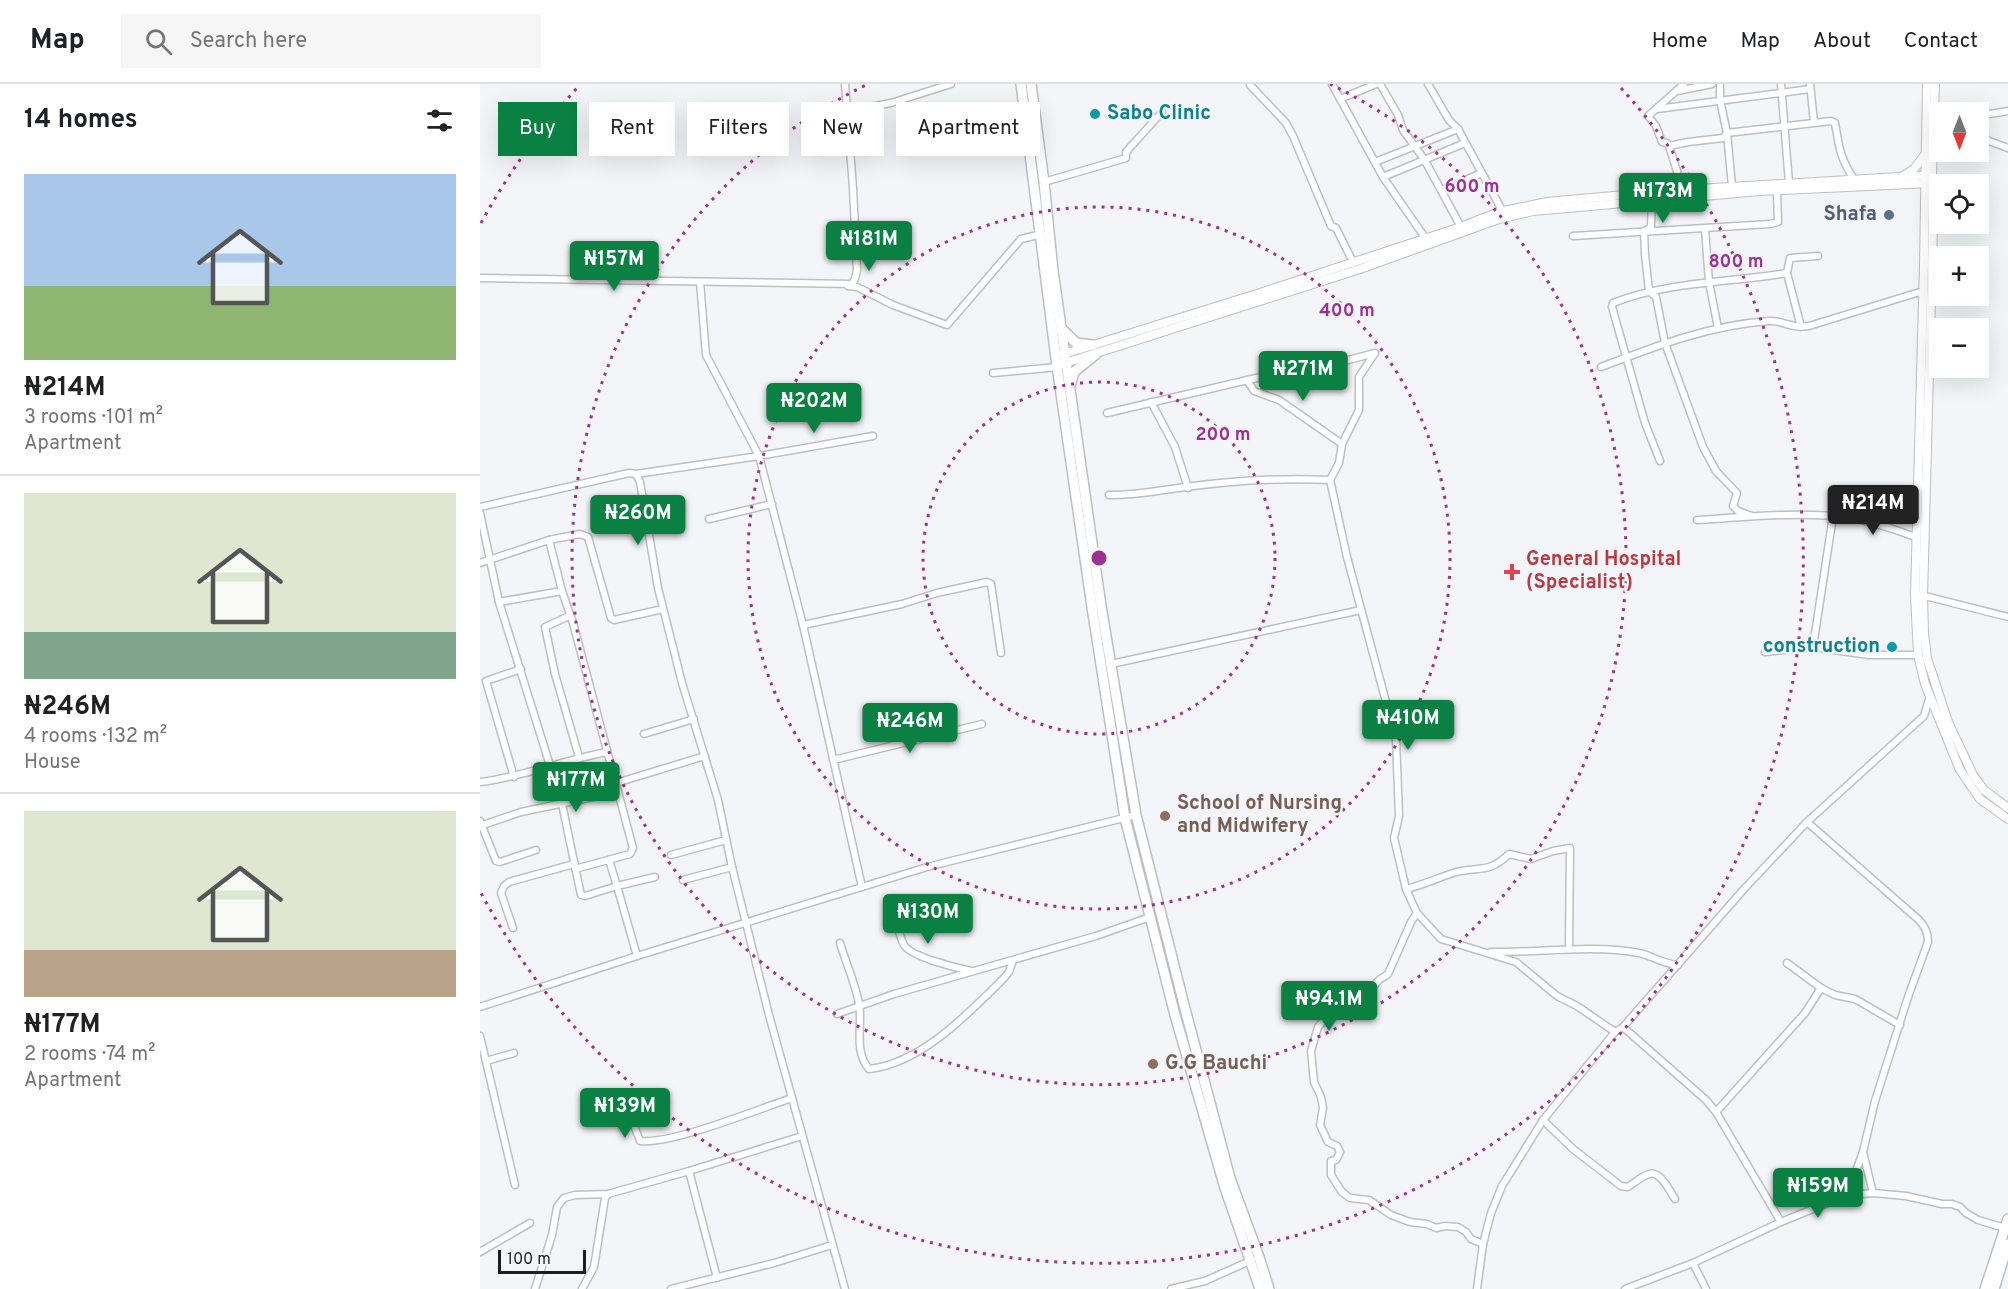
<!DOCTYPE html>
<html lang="en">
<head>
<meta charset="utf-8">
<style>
	:root { --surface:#fff; --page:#f6f6f6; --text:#202124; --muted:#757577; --line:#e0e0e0; --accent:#0b8043 }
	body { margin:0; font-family:Overpass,sans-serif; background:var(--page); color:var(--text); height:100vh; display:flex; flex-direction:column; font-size:22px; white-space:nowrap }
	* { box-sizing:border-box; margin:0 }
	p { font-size:20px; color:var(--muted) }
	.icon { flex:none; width:33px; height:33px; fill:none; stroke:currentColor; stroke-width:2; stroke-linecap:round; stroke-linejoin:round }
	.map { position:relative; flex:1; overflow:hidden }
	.drawer { display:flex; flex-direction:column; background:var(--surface); width:480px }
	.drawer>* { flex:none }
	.banner { position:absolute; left:18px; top:18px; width:570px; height:54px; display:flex; gap:12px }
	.needle { width:39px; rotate:180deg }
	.tools { position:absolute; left:1449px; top:18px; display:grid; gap:12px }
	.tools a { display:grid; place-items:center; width:60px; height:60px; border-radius:0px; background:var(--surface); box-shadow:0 6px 24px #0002; font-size:30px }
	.scale { position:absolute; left:18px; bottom:15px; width:88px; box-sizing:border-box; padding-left:6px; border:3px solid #1c1d1e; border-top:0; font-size:16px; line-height:21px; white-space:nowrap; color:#1c1d1e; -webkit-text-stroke:4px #f3f5f8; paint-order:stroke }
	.price { position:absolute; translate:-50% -51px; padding:0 14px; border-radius:6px; background:var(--accent); color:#fff; font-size:20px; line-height:39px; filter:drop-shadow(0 2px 3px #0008) }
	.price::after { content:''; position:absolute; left:50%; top:36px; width:18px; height:14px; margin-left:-9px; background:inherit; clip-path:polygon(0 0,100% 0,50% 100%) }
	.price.selected { background:#222; color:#fff }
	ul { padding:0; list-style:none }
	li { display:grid; align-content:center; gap:12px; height:318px; padding:0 24px }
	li+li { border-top:2px solid var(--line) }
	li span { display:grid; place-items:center; height:186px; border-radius:0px; color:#555 }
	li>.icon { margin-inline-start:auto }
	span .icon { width:108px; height:108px; fill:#fffc; stroke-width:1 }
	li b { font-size:26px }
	h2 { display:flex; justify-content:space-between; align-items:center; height:72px; padding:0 24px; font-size:26px }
	.chip { padding:0 21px; border-radius:0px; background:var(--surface); box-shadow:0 6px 24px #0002; font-size:21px; line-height:54px }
	.chip.selected { background:var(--accent); color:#fff }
	header { display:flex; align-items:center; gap:36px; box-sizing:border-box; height:84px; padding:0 30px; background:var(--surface); border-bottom:2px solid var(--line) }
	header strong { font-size:28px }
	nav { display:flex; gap:33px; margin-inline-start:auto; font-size:21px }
	.search { width:420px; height:54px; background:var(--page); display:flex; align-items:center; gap:15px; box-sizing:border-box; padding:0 21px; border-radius:0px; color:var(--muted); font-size:22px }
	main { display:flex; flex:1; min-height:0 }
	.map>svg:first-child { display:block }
</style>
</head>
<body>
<header>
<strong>Map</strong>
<div class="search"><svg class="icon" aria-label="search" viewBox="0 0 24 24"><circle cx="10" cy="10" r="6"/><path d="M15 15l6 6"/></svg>Search here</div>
<nav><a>Home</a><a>Map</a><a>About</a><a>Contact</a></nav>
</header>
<main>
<section class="drawer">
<h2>14 homes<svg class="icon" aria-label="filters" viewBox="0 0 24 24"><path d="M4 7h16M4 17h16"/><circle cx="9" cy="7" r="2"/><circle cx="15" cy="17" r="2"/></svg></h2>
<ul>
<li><span style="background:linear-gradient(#a9c7e8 60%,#8fb573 0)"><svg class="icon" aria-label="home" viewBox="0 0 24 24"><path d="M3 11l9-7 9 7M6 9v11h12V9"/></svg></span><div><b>₦214M</b><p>3 rooms · 101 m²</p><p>Apartment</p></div></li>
<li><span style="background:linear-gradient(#dfe7d0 75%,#7fa58c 0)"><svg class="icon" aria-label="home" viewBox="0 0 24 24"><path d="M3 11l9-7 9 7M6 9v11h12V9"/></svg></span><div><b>₦246M</b><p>4 rooms · 132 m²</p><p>House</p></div></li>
<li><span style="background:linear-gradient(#dfe7d0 75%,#b9a48a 0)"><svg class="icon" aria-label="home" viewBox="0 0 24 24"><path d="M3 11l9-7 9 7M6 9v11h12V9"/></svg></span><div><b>₦177M</b><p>2 rooms · 74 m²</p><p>Apartment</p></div></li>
</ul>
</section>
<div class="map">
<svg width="1528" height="1205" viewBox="0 0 1528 1205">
	<rect width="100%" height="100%" fill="#f3f5f8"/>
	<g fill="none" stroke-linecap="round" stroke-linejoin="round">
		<g stroke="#bdbfc2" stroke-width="9">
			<g id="minor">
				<polyline points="852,0 903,93 946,155"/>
				<polyline points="900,0 918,31 923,46 944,75 981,143"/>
				<polyline points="948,0 969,36 978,45 1023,128"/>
				<path d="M 1204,0 L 1168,32 L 1176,42 L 1182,58 L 1187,59 L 1189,62 L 1208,58 L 1243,54 L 1247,49 L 1351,37 L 1355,39 C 1359,62 1360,75 1374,95"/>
				<polyline points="1240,0 1240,16 1247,49 1252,102"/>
				<polyline points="1301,0 1309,99"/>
				<polyline points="1330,0 1334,38"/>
				<polyline points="770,1 806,39 813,52 851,142 856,144 873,178"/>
				<polyline points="1197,7 1232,0"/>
				<polyline points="860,15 896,0"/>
				<polyline points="1177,25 1330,5"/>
				<polyline points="368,27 411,19 471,0"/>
				<polyline points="1498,32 1528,27"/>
				<polyline points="1498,48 1509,57 1528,64"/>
				<polyline points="1189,62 1197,87 1200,106"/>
				<polyline points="895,78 978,45"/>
				<polyline points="903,93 985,59"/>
				<polyline points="564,98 646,74 646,68 682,28"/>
				<polyline points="962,106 1002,89"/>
				<polyline points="1225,145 1229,198 1238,244"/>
				<polyline points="1164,147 1165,170 1169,207 1176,213 1185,259 1223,363 1236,387 1257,409 1253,422 1258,427 1272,432"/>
				<polyline points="1165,147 1171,143 1172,117"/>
				<polyline points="1093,152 1290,140 1298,138 1297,107"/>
				<polyline points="1307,189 1321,243"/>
				<polyline points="0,194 372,200 375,195 377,186 373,104 365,0"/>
				<polyline points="220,198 226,271 279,372 323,541 382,803"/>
				<polyline points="368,202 377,203 413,221 467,241 541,155 562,150"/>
				<path d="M 1121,283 C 1176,262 1230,241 1289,237 C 1303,236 1310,245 1329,242 L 1443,207"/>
				<polyline points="513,289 578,283"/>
				<polyline points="767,296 774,307 799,316 862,360"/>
				<polyline points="671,318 695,363 708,404"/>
				<polyline points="627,329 789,291 857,279 895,269 879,293 879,326 862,360 859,379 850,396 867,473 916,655 919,732 914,754 926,805 937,829 961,855 1036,878 1077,912 1097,922 1135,948"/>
				<path d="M 1180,377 L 1165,339 L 1132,223 L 1133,219 C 1189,197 1249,199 1307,189 L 1310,174 L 1338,172"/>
				<polyline points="156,390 160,398 178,504 202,599 238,716 252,783 289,931 365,1205"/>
				<path d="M 629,411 C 648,411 665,409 684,406 C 738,398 795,393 850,396"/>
				<polyline points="0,423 149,389 156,390 279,372 393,352"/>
				<polyline points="0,429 19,518 82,720 101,811 105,812 137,802 157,872"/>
				<polyline points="229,435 292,420"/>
				<path d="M 1217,436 C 1265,433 1323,427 1370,434 C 1393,437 1415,446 1436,453"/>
				<polyline points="69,456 82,507"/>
				<polyline points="0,479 69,456 100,450 108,453 131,534 134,536 183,525"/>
				<polyline points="1441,511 1528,533"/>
				<polyline points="19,518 82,507 93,539 153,764 150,770 95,785"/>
				<polyline points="89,532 65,543 75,590 99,673"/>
				<polyline points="323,541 422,520 457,509 507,498 511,500 521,569"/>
				<polyline points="1333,563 1353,432"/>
				<polyline points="1285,568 1333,563 1389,571 1438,571"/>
				<polyline points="631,580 881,526"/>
				<polyline points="164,650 214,635"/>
				<polyline points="353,676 502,640"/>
				<polyline points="34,693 6,597 41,585"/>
				<path d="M 0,698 C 43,693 84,676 127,668"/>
				<polyline points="136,699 225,672"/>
				<polyline points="0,737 16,777 20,778 56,766"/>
				<path d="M 1327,738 L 1439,836 C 1445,843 1448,848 1448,858 L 1428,913 L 1395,1017 L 1383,1068 L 1367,1111"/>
				<polyline points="0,742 41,728 137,708"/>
				<polyline points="191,771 246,756"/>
				<polyline points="129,776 137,802 175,793"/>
				<polyline points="203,796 252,783"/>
				<path d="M 926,805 C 943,801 960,793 976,788 C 1001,782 1008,790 1029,770 L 1051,775 L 1073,767 L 1090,764 L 1089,864"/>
				<path d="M 414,824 C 417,835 418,851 424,861 C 431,873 477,884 491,887"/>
				<polyline points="937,829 931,838 908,890 899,896 890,907 844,936 838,943 831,967 834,998 841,1013 843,1024 840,1041 848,1058 857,1062 860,1068 856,1076 851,1077 851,1091 862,1108 870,1114 889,1116 911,1131 930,1138 947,1140 956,1144 965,1142 978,1143 986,1148 991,1155 1003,1160"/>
				<polyline points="33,844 21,809 24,802 29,798 94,780"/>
				<path d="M 360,859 C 366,879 375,899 379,919 C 383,941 373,966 389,985 C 441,980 490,928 525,893 L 529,888 L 533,876"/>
				<path d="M 1011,868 C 1060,869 1110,860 1159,869 C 1173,872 1183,880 1198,881"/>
				<polyline points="1307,879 1341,904"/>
				<polyline points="0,923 157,872 447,783 656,731"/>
				<polyline points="357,930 414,910 616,852 670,833"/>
				<polyline points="1143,943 1226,1016 1236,1028 1301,1138"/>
				<polyline points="0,952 35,1101"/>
				<polyline points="6,977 34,969"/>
				<path d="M 148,1026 L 160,1057 C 191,1061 278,1025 312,1014"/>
				<polyline points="1236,1028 1325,929 1341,904 1355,911 1375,915 1420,941"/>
				<path d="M 1063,1036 L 1093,1065 L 1141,1102 L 1148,1103 C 1154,1099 1162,1092 1169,1090 C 1180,1086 1190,1107 1195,1115"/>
				<polyline points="1383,1068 1393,1109"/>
				<polyline points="209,1087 237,1194"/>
				<polyline points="0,1168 50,1139"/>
				<polyline points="1213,1179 1226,1205"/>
				<polyline points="55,1205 72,1151 77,1123 84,1114 95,1111 128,1110 209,1087 322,1052"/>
				<polyline points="102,1205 114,1183 125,1114 128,1110"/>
				<polyline points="191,1205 294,1179 352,1161"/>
				<polyline points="691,1205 725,1197 772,1176"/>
				<polyline points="997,1205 1003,1160 1011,1129 1022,1102 1063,1036 1135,948 1143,943 1264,805 1327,738 1444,632 1450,612"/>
				<polyline points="1145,1205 1213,1179 1301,1138 1367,1111 1393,1109 1426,1112 1462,1120 1472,1120 1480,1123 1486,1129 1498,1136 1525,1144"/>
			</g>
		</g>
		<g stroke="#bdbfc2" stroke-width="10">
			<g id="tertiary">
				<polyline points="1447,0 1444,182 1435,511 1438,571 1445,600 1480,686 1500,715 1528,735"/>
				<polyline points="1455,0 1452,91 1453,141 1443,512 1444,550 1447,574 1468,638 1493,691 1504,706 1528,724"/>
				<polyline points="1423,92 1434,85 1444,72"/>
				<polyline points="581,271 780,209 981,143 1019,128 1067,118 1200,106 1452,91"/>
				<polyline points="582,280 880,185 1019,135 1053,127 1280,107 1452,99"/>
			</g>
		</g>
		<g stroke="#bdbfc2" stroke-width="12">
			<g id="primary">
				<polyline points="541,0 577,282 612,523 645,734 695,931 745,1104 780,1205"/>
				<polyline points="551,0 564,98 573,187 621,522 656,731 704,921 750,1094 779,1173 789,1205"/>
				<polyline points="582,245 596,259 613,261"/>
				<polyline points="591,299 594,288 616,270"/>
			</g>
		</g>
		<g stroke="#bdbfc2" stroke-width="12">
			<g id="trunk">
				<polyline points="1505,1205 1528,1135"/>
				<polyline points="1514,1205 1528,1160"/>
			</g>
		</g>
		<use href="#minor" stroke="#fff" stroke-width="6"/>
		<use href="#tertiary" stroke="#fff" stroke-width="8"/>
		<use href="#primary" stroke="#fff" stroke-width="9"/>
		<use href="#trunk" stroke="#fff" stroke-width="9"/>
	</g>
	<g fill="none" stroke="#9d3192" stroke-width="3" stroke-dasharray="3 6">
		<circle cx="619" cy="474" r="176"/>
		<circle cx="619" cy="474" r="351"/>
		<path d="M850 0A527 527 0 1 1 388 0"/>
		<path d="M1 139A703 703 0 0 1 97 4M1141 4A703 703 0 1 1 1 809"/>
	</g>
	<g fill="#0f9aa8" stroke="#f3f5f8" stroke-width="2">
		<circle cx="615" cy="30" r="6"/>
		<circle cx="1412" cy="563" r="6"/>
	</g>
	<circle fill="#5c6f8a" stroke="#f3f5f8" stroke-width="2" cx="1409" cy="131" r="6"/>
	<path fill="#e0444e" stroke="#f3f5f8" stroke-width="2" d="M1029 479h6v6h6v6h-6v6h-6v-6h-6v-6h6z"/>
	<g fill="#8d6e63" stroke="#f3f5f8" stroke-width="2">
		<circle cx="685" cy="732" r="6"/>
		<circle cx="673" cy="980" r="6"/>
	</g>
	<g text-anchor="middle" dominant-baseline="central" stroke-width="4.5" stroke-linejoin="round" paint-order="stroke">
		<g font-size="20" font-weight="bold" fill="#0d838f" stroke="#f3f5f8" text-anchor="start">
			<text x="627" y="30">Sabo Clinic</text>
			<text x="1400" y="563" text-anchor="end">construction</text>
		</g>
		<g font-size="20" font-weight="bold" fill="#4e5e75" stroke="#f3f5f8" text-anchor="end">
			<text x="1397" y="131">Shafa</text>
		</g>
		<g font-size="20" font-weight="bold" fill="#be3a42" stroke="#f3f5f8" text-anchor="start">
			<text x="1046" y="476">General Hospital<tspan x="1046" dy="23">(Specialist)</tspan></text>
		</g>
		<g font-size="20" font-weight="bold" fill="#785e54" stroke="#f3f5f8" text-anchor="start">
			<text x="697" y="720">School of Nursing<tspan x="697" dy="23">and Midwifery</tspan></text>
			<text x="685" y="980">G.G Bauchi</text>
		</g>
	</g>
	<circle cx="619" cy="474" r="9" fill="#9d3192" stroke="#f3f5f8" stroke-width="3"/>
	<g font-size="18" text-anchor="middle" font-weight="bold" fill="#9d3192" stroke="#f3f5f8" stroke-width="4.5" stroke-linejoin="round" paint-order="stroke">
		<text x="992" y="108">600 m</text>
		<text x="1256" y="183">800 m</text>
		<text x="867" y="232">400 m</text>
		<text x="743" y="356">200 m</text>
	</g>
</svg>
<div class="tools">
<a><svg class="needle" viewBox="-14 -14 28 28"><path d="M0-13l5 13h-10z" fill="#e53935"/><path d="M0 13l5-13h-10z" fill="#757577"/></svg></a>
<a><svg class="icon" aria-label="locate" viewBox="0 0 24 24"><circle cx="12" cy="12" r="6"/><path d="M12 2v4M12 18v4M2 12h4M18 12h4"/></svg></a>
<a>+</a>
<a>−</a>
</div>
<div class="scale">100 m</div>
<b class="price" style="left:1183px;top:140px">₦173M</b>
<b class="price" style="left:389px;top:188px">₦181M</b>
<b class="price" style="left:134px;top:208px">₦157M</b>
<b class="price" style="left:823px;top:318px">₦271M</b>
<b class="price" style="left:334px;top:350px">₦202M</b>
<b class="price selected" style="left:1393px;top:452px">₦214M</b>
<b class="price" style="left:158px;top:462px">₦260M</b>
<b class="price" style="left:928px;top:667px">₦410M</b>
<b class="price" style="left:430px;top:670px">₦246M</b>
<b class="price" style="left:96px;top:729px">₦177M</b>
<b class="price" style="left:448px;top:861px">₦130M</b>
<b class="price" style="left:849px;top:948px">₦94.1M</b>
<b class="price" style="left:145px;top:1055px">₦139M</b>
<b class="price" style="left:1338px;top:1135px">₦159M</b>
<div class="banner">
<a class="chip selected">Buy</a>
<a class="chip">Rent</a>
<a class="chip">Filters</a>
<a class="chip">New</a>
<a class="chip">Apartment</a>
</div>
</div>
</main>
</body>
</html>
